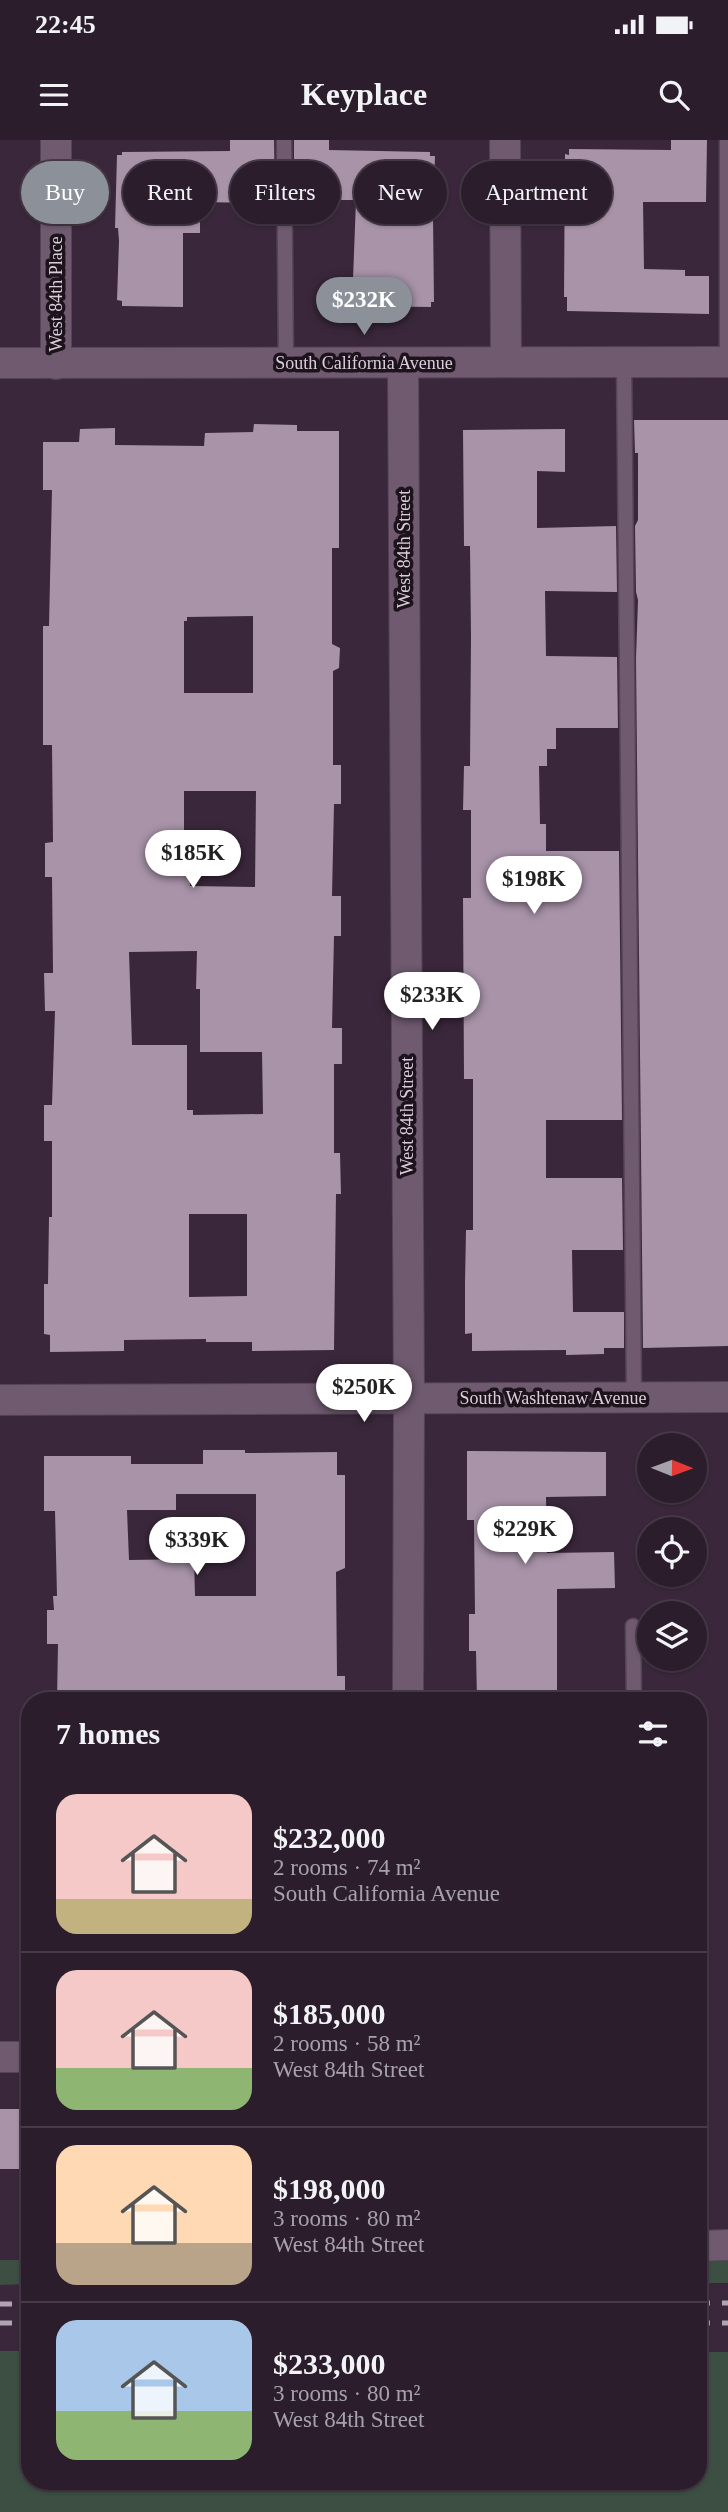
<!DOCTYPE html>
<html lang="en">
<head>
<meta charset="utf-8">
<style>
	:root { --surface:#2c1d2c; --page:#382a38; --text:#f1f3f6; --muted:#a6a2a9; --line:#483b48; --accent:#8c9099 }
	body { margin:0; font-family:"Times New Roman",serif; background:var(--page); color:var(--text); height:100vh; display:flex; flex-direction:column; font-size:26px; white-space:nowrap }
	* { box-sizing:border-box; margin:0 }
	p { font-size:23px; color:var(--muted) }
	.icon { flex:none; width:38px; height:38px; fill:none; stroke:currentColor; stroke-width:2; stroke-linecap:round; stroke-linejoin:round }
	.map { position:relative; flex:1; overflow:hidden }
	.details { position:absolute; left:21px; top:1552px; width:686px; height:798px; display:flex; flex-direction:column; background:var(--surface); border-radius:28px; box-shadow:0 2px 5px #0004,0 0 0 2px var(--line) }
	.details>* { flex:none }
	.hud { position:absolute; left:21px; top:21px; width:686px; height:63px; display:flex; gap:14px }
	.needle { width:46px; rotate:91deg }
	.tools { position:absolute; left:637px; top:1293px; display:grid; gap:14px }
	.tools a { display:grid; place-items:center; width:70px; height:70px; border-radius:50%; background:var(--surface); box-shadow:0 2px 5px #0004,0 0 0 2px var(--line); font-size:35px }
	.price { position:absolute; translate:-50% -60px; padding:0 16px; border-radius:24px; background:#fff; color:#222; font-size:23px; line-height:46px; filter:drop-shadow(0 2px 4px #0008) }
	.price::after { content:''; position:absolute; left:50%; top:42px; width:21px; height:16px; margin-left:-10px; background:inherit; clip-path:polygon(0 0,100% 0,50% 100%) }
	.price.selected { background:var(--accent); color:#fff }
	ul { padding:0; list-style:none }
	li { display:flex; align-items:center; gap:21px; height:175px; padding:0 35px }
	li+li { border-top:2px solid var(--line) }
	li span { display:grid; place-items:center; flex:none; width:196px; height:140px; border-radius:21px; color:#555 }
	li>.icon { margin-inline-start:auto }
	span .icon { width:84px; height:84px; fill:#fffc; stroke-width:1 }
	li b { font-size:30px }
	h2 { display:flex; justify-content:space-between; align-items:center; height:84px; padding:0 35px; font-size:30px }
	.pill { padding:0 24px; border-radius:32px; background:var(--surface); box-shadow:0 2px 5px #0004,0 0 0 2px var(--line); font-size:24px; line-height:63px }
	.pill.selected { background:var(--accent); color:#fff }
	.status { display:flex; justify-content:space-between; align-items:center; height:49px; padding:0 35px; background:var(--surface); direction:ltr }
	.status svg { height:19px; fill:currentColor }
	header { display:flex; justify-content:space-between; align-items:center; height:91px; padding:0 35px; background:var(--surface); font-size:32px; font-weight:700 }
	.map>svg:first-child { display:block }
</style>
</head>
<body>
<div class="status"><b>22:45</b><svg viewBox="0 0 49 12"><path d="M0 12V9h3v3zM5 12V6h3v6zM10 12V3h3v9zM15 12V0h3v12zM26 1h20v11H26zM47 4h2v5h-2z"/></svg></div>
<header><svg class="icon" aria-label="menu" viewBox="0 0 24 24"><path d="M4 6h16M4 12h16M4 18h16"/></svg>Keyplace<svg class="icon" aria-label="search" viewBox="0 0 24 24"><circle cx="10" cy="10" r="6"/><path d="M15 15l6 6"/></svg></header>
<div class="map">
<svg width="728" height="2372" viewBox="0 0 728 2372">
	<rect width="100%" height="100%" fill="#3a273b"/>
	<g fill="#3d4e43">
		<polygon points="0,2120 30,2120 30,2144 0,2145"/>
		<rect x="698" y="2121" width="30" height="22"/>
		<polygon points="0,2211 30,2211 30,2342 698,2342 698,2212 728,2212 728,2372 0,2372"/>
	</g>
	<g fill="#a893a9" fill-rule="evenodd">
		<polygon points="230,0 274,0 275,59 263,59 263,63 200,62 200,93 183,93 183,167 122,166 122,161 117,160 119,101 118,88 115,88 117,15 122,15 122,12 230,11"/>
		<polygon points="294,0 329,0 329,10 430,12 430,16 435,16 433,76 434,162 431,162 431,167 352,166 356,60 294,60"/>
		<polygon points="671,0 707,0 706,62 643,62 644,129 685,130 685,136 709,136 709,174 567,171 567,157 564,157 565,14 569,15 569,9 671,10"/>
		<polygon points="634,280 728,280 728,1206 643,1208 636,518 638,460 636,452 635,386 638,380 638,313 635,313"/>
		<path d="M 254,284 L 297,285 L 297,291 L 339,291 L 339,408 L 332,408 L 332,504 L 340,508 L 339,528 L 333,531 L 333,625 L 341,625 L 341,664 L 334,664 L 332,756 L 341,756 L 341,796 L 334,796 L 332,888 L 342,888 L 342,924 L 334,924 L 334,1013 L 340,1013 L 341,1054 L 336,1054 L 334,1210 L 252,1211 L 252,1202 L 206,1202 L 206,1199 L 124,1200 L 124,1211 L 50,1212 L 50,1195 L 44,1194 L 44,1144 L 48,1144 L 49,1077 L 52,1077 L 52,1001 L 44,1001 L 44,965 L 52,965 L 55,871 L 45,871 L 44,833 L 53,833 L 52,737 L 45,737 L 45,703 L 53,702 L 52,605 L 43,605 L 43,486 L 49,486 L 52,350 L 43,350 L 43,302 L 79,302 L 80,289 L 115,288 L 115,305 L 204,306 L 205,293 L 253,292 ZM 253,476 L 253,553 L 184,553 L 184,481 L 187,481 L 187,477 ZM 184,651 L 256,651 L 255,747 L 190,746 L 189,704 L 184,704 ZM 197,811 L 196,849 L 200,849 L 200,912 L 262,912 L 263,974 L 193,975 L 193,970 L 187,970 L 187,905 L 132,905 L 129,812 ZM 189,1074 L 247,1074 L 247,1156 L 189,1157 Z"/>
		<polygon points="565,289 565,332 537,331 537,388 616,386 617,452 545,451 546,516 617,517 618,588 556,588 556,609 547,609 547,626 539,626 540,684 546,684 546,711 619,711 622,980 546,980 546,1038 622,1038 623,1110 572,1110 573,1172 624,1172 624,1208 604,1208 604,1214 566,1215 566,1210 472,1211 472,1193 465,1194 465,1143 466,1090 473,1090 473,939 464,939 463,758 471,758 471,670 463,670 464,626 470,626 471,497 470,406 464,406 463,290"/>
		<path d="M 203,1310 L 245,1310 L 245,1313 L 337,1312 L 337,1335 L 345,1335 L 345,1428 L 336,1432 L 337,1536 L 345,1536 L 345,1561 L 269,1561 L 269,1558 L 193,1559 L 193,1561 L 57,1561 L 58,1504 L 47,1504 L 47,1470 L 54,1470 L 53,1456 L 57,1456 L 55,1371 L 44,1371 L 44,1316 L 131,1316 L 131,1324 L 203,1324 ZM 176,1354 L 256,1354 L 256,1456 L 195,1456 L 194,1419 L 129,1420 L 127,1370 L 176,1370 Z"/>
		<polygon points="467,1311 606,1312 606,1356 546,1357 547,1413 614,1412 615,1448 557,1449 557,1561 477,1561 476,1511 469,1511 469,1474 475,1474 474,1380 467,1380"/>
		<rect x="0" y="1969" width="30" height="60"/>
	</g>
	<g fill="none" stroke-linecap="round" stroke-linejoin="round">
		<g stroke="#544456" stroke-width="17">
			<g id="service">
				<polyline points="284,0 286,223"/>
				<polyline points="624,222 634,1258"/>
				<polyline points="727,222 727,0"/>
				<polyline points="633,1486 634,1561"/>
			</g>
		</g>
		<g stroke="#544456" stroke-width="32">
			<g id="minor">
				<polyline points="505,0 506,222"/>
				<polyline points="0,223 728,222"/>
				<polyline points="403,223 409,1258 408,1561"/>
				<polyline points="56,224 56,0"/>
				<polyline points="0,1260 728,1257"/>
				<polyline points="0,1917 30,1917"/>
				<polyline points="698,2106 728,2105"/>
			</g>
		</g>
		<use href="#service" stroke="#6f5a70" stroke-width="14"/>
		<use href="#minor" stroke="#6f5a70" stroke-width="30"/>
		<g stroke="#b1a3b2" stroke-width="5" stroke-dasharray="12 12" stroke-linecap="butt">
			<polyline points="698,2163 728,2163"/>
			<polyline points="0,2164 30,2164"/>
			<polyline points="0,2183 30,2183"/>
			<polyline points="698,2183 728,2183"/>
		</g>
	</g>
	<g text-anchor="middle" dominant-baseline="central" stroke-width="7" stroke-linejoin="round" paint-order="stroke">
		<g font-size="18" fill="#dacedb" stroke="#1c131c">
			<text transform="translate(56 154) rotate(-90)">West 84th Place</text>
			<text x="364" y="223">South California Avenue</text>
			<text transform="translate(404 409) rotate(-90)">West 84th Street</text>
			<text transform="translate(407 976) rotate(-90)">West 84th Street</text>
			<text x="553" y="1258">South Washtenaw Avenue</text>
		</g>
	</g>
</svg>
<div class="tools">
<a><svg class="needle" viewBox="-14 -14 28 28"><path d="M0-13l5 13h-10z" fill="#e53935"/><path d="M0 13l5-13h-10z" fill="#a6a2a9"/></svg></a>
<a><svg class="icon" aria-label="locate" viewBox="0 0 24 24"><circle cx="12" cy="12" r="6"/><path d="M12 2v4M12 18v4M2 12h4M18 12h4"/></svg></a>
<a><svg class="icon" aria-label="layers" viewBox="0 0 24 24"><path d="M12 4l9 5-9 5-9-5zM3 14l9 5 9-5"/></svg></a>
</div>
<b class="price selected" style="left:364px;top:197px">$232K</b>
<b class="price" style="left:193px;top:750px">$185K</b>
<b class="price" style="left:534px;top:776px">$198K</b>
<b class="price" style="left:432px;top:892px">$233K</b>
<b class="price" style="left:364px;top:1284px">$250K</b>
<b class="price" style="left:525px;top:1426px">$229K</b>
<b class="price" style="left:197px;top:1437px">$339K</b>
<div class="hud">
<a class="pill selected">Buy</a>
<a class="pill">Rent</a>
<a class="pill">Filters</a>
<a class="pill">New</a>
<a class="pill">Apartment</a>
</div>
<section class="details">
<h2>7 homes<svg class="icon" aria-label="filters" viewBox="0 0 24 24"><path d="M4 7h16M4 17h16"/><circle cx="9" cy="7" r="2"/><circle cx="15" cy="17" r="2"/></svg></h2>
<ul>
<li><span style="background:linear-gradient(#f6c9c9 75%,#c2b280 0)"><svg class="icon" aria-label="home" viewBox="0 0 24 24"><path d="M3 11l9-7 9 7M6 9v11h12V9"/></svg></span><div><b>$232,000</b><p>2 rooms · 74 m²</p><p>South California Avenue</p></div></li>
<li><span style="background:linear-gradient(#f6c9c9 70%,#8fb573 0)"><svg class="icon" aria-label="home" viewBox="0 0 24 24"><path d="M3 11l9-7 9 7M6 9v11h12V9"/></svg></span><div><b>$185,000</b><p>2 rooms · 58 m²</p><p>West 84th Street</p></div></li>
<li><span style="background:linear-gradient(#ffd9b3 70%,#b9a48a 0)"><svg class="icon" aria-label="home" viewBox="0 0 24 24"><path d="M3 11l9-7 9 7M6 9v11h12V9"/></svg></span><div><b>$198,000</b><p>3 rooms · 80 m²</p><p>West 84th Street</p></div></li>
<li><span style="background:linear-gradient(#a9c7e8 65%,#8fb573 0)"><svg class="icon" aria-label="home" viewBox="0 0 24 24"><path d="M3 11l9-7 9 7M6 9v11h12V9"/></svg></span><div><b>$233,000</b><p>3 rooms · 80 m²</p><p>West 84th Street</p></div></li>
</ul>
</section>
</div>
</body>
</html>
